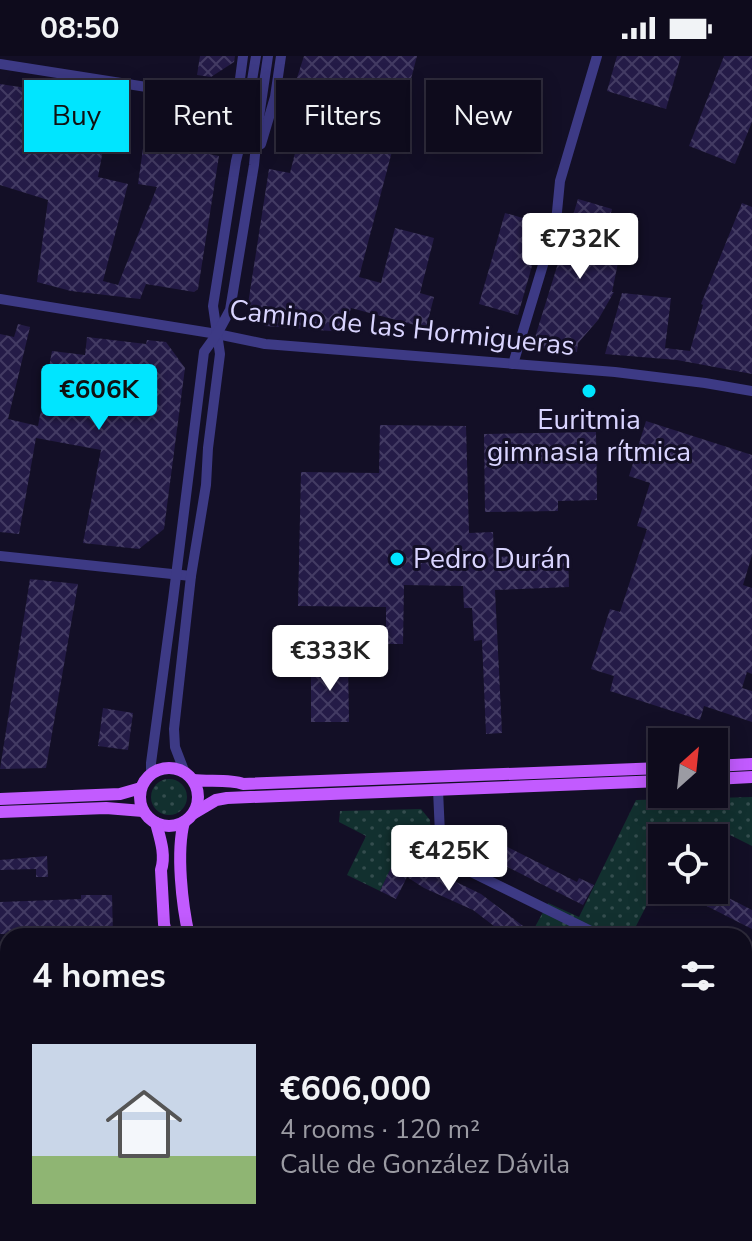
<!DOCTYPE html>
<html lang="en">
<head>
<meta charset="utf-8">
<style>
	:root { --surface:#0e0b1c; --page:#171425; --text:#f1f3f6; --muted:#9b9ba3; --line:#2e2b3b; --accent:#00e5ff }
	body { margin:0; font-family:"Nunito Sans",sans-serif; background:var(--page); color:var(--text); height:100vh; display:flex; flex-direction:column; font-size:30px; white-space:nowrap }
	* { box-sizing:border-box; margin:0 }
	p { font-size:26px; color:var(--muted) }
	.icon { flex:none; width:44px; height:44px; fill:none; stroke:currentColor; stroke-width:2; stroke-linecap:round; stroke-linejoin:round }
	.map { position:relative; flex:1; overflow:hidden }
	.drawer { position:absolute; left:0px; top:872px; width:752px; height:314px; display:flex; flex-direction:column; background:var(--surface); border-radius:24px 24px 0 0; box-shadow:0 4px 20px #0003,0 0 0 2px var(--line) }
	.drawer>* { flex:none }
	.hud { position:absolute; left:24px; top:24px; width:704px; height:72px; display:flex; gap:16px }
	.needle { width:52px; rotate:27deg }
	.tools { position:absolute; left:648px; top:672px; display:grid; gap:16px }
	.tools a { display:grid; place-items:center; width:80px; height:80px; border-radius:0px; background:var(--surface); box-shadow:0 4px 20px #0003,0 0 0 2px var(--line); font-size:40px }
	.price { position:absolute; translate:-50% -68px; padding:0 18px; border-radius:8px; background:#fff; color:#222; font-size:26px; line-height:52px; filter:drop-shadow(0 2px 4px #0008) }
	.price::after { content:''; position:absolute; left:50%; top:48px; width:24px; height:18px; margin-left:-12px; background:inherit; clip-path:polygon(0 0,100% 0,50% 100%) }
	.price.on { background:var(--accent); color:#111 }
	ul { padding:0; list-style:none }
	li { display:flex; align-items:center; gap:24px; height:200px; padding:0 32px }
	li span { display:grid; place-items:center; flex:none; width:224px; height:160px; border-radius:0px; color:#555 }
	li>.icon { margin-inline-start:auto }
	span .icon { width:96px; height:96px; fill:#fffc; stroke-width:1 }
	li b { font-size:34px }
	h2 { display:flex; justify-content:space-between; align-items:center; height:96px; padding:0 32px; font-size:34px }
	.tag { padding:0 28px; border-radius:0px; background:var(--surface); box-shadow:0 4px 20px #0003,0 0 0 2px var(--line); font-size:28px; line-height:72px }
	.tag.on { background:var(--accent); color:#111 }
	.status { display:flex; justify-content:space-between; align-items:center; height:56px; padding:0 40px; background:var(--surface); direction:ltr }
	.status svg { height:22px; fill:currentColor }
	.map>svg:first-child { display:block }
</style>
</head>
<body>
<div class="status"><b>08:50</b><svg viewBox="0 0 49 12"><path d="M0 12V9h3v3zM5 12V6h3v6zM10 12V3h3v9zM15 12V0h3v12zM26 1h20v11H26zM47 4h2v5h-2z"/></svg></div>
<div class="map">
<svg width="752" height="1185" viewBox="0 0 752 1185">
	<defs>
		<pattern id="grass-dots" width="8" height="8" patternUnits="userSpaceOnUse" patternTransform="scale(2)"><rect width="8" height="8" fill="#12302f"/><path d="M2 2h.1M6 6h.1" fill="none" stroke="#344d4e" stroke-width="1.8" stroke-linecap="round"/></pattern>
		<pattern id="building-cross-hatch" width="8" height="8" patternUnits="userSpaceOnUse" patternTransform="scale(2)"><rect width="8" height="8" fill="#241b47"/><path d="M0 0l8 8M0 8l8-8" fill="none" stroke="#433b63"/></pattern>
	</defs>
	<rect width="100%" height="100%" fill="#130f26"/>
	<g fill="url(#grass-dots)">
		<circle cx="169" cy="741" r="18"/>
		<polygon points="752,741 752,790 730,779 716,777 712,782 662,782 662,819 632,878 634,880 530,880 548,847 579,861 636,744"/>
		<polygon points="421,753 430,764 431,786 437,798 419,808 399,796 380,835 347,819 366,780 339,766 340,755"/>
	</g>
	<g fill="url(#building-cross-hatch)">
		<polygon points="200,0 235,0 234,6 211,21 197,19"/>
		<polygon points="304,0 417,0 359,221 381,227 395,172 434,182 420,237 434,241 426,272 351,252 344,276 265,270 248,248 269,113 290,117 312,29 296,25"/>
		<polygon points="617,0 681,0 666,53 607,35"/>
		<polygon points="724,0 752,0 752,66 735,108 689,90"/>
		<polygon points="0,28 112,45 98,121 128,128 103,225 118,229 157,131 138,128 149,50 204,60 199,96 219,100 198,233 194,236 146,228 140,243 71,235 37,226 48,144 0,129"/>
		<polygon points="578,143 612,153 604,183 617,188 619,202 612,236 614,236 598,264 578,287 577,296 532,291"/>
		<polygon points="742,147 752,151 752,318 677,304 605,298 622,237 671,242 665,292 690,295 703,249 701,248"/>
		<polygon points="505,157 544,168 518,259 479,248"/>
		<polygon points="18,268 30,271 8,363 38,370 52,295 85,299 87,281 146,288 147,284 166,286 185,312 164,473 139,493 83,487 101,394 36,382 19,478 0,476 0,278 14,281"/>
		<polygon points="646,365 752,399 752,499 743,529 752,532 752,618 747,616 742,632 752,635 752,666 704,650 700,664 610,635 614,620 591,613 610,553 620,556 647,473 637,470 650,427 629,420"/>
		<polygon points="380,369 466,370 469,477 493,476 494,501 568,498 569,531 495,534 502,677 486,678 482,584 474,585 472,552 464,552 463,530 404,529 403,588 386,588 386,551 298,550 301,416 379,417"/>
		<polygon points="596,376 597,444 558,445 558,455 485,456 484,378"/>
		<polygon points="30,523 78,528 46,712 0,713"/>
		<polygon points="311,608 348,608 349,666 311,666"/>
		<polygon points="103,652 133,657 128,694 98,690"/>
		<polygon points="482,778 577,826 579,822 594,829 583,849 474,794"/>
		<polygon points="399,795 419,808 481,838 527,873 524,880 507,880 473,854 424,832 407,821 396,843 380,835"/>
		<polygon points="47,800 48,821 36,821 36,813 0,814 0,804"/>
		<polygon points="690,834 713,834 752,854 752,873 687,840"/>
		<polygon points="81,839 112,839 113,880 23,880 23,878 0,878 0,846 81,843"/>
		<polygon points="0,892 7,892 8,919 0,919"/>
		<polygon points="744,971 752,975 752,998 744,1014"/>
		<polygon points="8,993 8,1113 0,1114 0,994"/>
	</g>
	<g fill="none" stroke-linecap="round" stroke-linejoin="round">
		<g stroke="#3d3a85" stroke-width="10">
			<path d="M 0,8 L 210,41 C 216,47 221,48 228,53 C 239,63 235,80 236,94"/>
			<path d="M 210,41 C 221,35 230,35 239,26"/>
			<polyline points="235,61 243,0"/>
			<polyline points="261,88 275,41 281,0"/>
			<polyline points="0,243 217,278 265,288 615,316 705,327 752,335"/>
			<polyline points="513,308 556,166 560,125 597,0"/>
			<polyline points="0,500 191,520"/>
			<polyline points="185,717 175,691 174,673 191,520 206,429 208,392 220,298 213,250 236,105 244,73 256,0"/>
			<polyline points="151,718 151,707 173,544 204,296 217,278 230,254 254,109 258,68 268,0"/>
			<polyline points="438,734 440,778 446,795 461,811 601,880"/>
			<polyline points="744,952 752,956"/>
			<polyline points="0,958 8,958"/>
			<polyline points="744,1052 752,1036"/>
			<path d="M 744,1079 C 752,1092 752,1106 744,1120"/>
			<polyline points="0,1141 8,1141"/>
			<polyline points="176,1178 180,1185"/>
			<polyline points="680,1185 684,1178"/>
		</g>
		<g stroke="#c25bff" stroke-width="12">
			<polyline points="714,710 752,708"/>
			<circle cx="169" cy="741" r="29"/>
			<polyline points="714,723 752,721"/>
			<path d="M 193,724 C 208,726 230,723 243,728 L 662,712"/>
			<polyline points="0,743 120,738 141,732"/>
			<polyline points="0,756 106,752 143,755"/>
			<polyline points="194,757 216,744 227,742 662,725"/>
			<path d="M 184,766 C 176,796 182,849 189,880"/>
			<path d="M 156,767 C 160,782 166,799 161,814 L 164,868 L 167,880"/>
			<polyline points="321,1178 325,1185"/>
			<polyline points="346,1178 350,1185"/>
		</g>
	</g>
	<g fill="#00e5ff" stroke="#130f26" stroke-width="3">
		<circle cx="589" cy="335" r="8"/>
		<circle cx="397" cy="503" r="8"/>
	</g>
	<g text-anchor="middle" dominant-baseline="central" stroke-width="6" stroke-linejoin="round" paint-order="stroke">
		<g font-size="28" fill="#d9d4ff" stroke="#130f26">
			<text transform="translate(402 272) rotate(6)">Camino de las Hormigueras</text>
		</g>
		<g font-size="28" fill="#d9d4ff" stroke="#130f26">
			<text x="589" y="364">Euritmia<tspan x="589" dy="32">gimnasia rítmica</tspan></text>
			<text x="413" y="503" text-anchor="start">Pedro Durán</text>
		</g>
	</g>
</svg>
<div class="tools">
<a><svg class="needle" viewBox="-14 -14 28 28"><path d="M0-13l5 13h-10z" fill="#e53935"/><path d="M0 13l5-13h-10z" fill="#9b9ba3"/></svg></a>
<a><svg class="icon" aria-label="locate" viewBox="0 0 24 24"><circle cx="12" cy="12" r="6"/><path d="M12 2v4M12 18v4M2 12h4M18 12h4"/></svg></a>
</div>
<b class="price" style="left:580px;top:225px">€732K</b>
<b class="price on" style="left:99px;top:376px">€606K</b>
<b class="price" style="left:330px;top:637px">€333K</b>
<b class="price" style="left:449px;top:837px">€425K</b>
<div class="hud">
<a class="tag on">Buy</a>
<a class="tag">Rent</a>
<a class="tag">Filters</a>
<a class="tag">New</a>
</div>
<section class="drawer">
<h2>4 homes<svg class="icon" aria-label="filters" viewBox="0 0 24 24"><path d="M4 7h16M4 17h16"/><circle cx="9" cy="7" r="2"/><circle cx="15" cy="17" r="2"/></svg></h2>
<ul>
<li><span style="background:linear-gradient(#c9d6e8 70%,#8fb573 0)"><svg class="icon" aria-label="home" viewBox="0 0 24 24"><path d="M3 11l9-7 9 7M6 9v11h12V9"/></svg></span><div><b>€606,000</b><p>4 rooms · 120 m²</p><p>Calle de González Dávila</p></div></li>
</ul>
</section>
</div>
</body>
</html>
